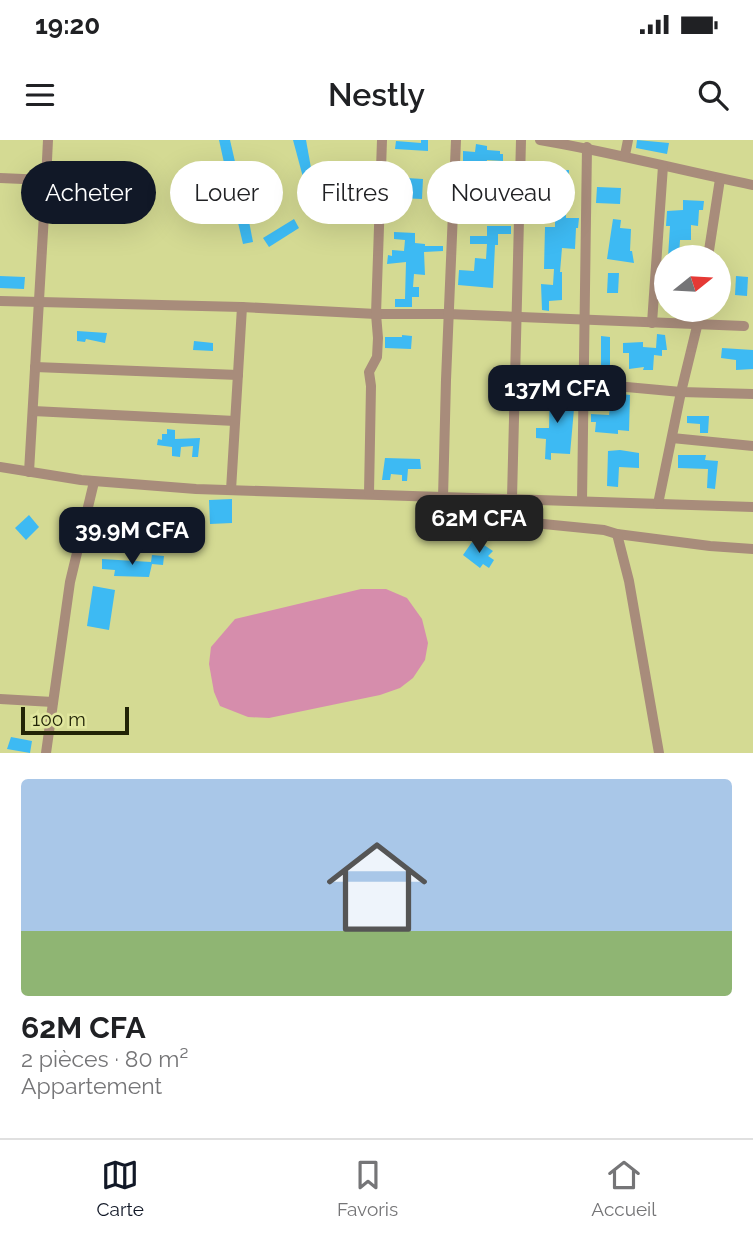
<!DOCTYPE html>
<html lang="fr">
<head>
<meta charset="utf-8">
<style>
	:root { --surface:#fff; --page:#f2f2f2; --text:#202124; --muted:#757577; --line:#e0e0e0; --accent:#111827 }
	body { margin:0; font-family:Raleway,sans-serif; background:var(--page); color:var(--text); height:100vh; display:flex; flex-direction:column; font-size:26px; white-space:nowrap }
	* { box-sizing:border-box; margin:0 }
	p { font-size:23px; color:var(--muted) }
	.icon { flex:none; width:38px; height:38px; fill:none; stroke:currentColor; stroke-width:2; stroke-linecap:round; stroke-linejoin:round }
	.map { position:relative; height:613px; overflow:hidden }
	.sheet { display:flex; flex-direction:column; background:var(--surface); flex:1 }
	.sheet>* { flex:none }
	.guide { position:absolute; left:21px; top:21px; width:712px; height:63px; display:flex; gap:14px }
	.needle { width:46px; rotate:72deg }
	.controls { position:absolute; left:654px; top:105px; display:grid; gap:14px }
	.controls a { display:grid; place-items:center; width:77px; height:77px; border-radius:50%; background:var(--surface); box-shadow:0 7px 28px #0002; font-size:35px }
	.scale { position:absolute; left:21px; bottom:18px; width:108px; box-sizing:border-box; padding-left:7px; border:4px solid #222407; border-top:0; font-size:19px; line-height:24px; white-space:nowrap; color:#222407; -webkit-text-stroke:5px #e1e79f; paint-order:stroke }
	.price { position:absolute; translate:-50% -60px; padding:0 16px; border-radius:14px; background:var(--accent); color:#fff; font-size:23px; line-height:46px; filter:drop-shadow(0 2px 4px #0008) }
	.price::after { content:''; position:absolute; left:50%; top:42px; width:21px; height:16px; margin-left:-10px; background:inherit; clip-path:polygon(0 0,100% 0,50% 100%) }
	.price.on { background:#222; color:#fff }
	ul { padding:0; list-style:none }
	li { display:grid; align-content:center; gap:14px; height:371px; padding:0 21px }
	li span { display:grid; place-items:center; height:217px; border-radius:7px; color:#555 }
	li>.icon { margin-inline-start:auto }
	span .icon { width:126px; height:126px; fill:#fffc; stroke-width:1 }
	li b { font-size:30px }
	.chip { padding:0 24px; border-radius:32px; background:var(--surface); box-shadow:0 7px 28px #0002; font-size:24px; line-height:63px }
	.chip.on { background:var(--accent); color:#fff }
	.status { display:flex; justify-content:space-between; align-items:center; height:49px; padding:0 35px; background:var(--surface); direction:ltr }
	.status svg { height:19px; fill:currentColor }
	header { display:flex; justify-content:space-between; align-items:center; height:91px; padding:0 21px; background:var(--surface); font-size:32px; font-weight:600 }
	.tab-bar { display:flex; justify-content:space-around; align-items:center; height:98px; border-top:2px solid var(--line); background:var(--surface); font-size:19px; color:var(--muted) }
	.tab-bar a { display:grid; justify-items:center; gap:4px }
	.tab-bar .on { color:var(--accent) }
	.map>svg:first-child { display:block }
</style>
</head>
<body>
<div class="status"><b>19:20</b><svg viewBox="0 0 49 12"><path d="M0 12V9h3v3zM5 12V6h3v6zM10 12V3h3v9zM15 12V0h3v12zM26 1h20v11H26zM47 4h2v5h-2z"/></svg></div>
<header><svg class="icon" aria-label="menu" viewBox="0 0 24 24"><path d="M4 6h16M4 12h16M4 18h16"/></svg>Nestly<svg class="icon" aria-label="search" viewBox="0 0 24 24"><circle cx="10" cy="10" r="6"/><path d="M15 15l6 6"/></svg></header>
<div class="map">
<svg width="753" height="613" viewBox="0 0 753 613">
	<rect width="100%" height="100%" fill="#d4da93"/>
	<polygon fill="#d68dac" points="361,449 386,449 407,458 422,479 428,503 425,520 413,538 400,548 380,555 269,578 248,577 220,566 214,552 209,524 211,507 235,479"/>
	<g fill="#3dbaf3">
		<polygon points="219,0 230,0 239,39 228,41"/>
		<polygon points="293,0 306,0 313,39 304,41"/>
		<polygon points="421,0 428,0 428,11 395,9 396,1 421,3"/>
		<polygon points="637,0 669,3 667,14 636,8"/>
		<polygon points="476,4 487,6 487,10 500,11 500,14 503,14 503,21 487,20 486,34 494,35 493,43 505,43 506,31 513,31 512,51 497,51 496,64 500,64 500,74 487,73 487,60 468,59 468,50 463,50 463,11 475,12"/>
		<polygon points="557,30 569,30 568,49 565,49 566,78 579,78 578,88 576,88 575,109 562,108 560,132 562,132 562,160 549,161 549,171 542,170 541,144 553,145 554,129 544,129 545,87 555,87 555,65 543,64 544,42 539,42 539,32 557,33"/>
		<polygon points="407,38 423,39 422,59 399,58 400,47 407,48"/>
		<polygon points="597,47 621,48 620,64 596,63"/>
		<polygon points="683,60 704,61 703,70 699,70 698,86 691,85 691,100 680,100 679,117 668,117 670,86 666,86 667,71 683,70"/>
		<polygon points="247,71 253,102 243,104 236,74"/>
		<polygon points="294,79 299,88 269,107 263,98"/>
		<polygon points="613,79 621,80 620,88 631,89 630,111 632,111 634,123 607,119"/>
		<polygon points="487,86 511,86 511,94 498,94 498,105 495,105 493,148 458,145 459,130 474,131 475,118 486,119 487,104 470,104 470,96 487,96"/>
		<polygon points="394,92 415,93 415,103 425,104 425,106 443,106 443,111 424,112 425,135 414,134 413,147 419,147 419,157 412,157 412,167 395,167 395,159 405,159 406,122 387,124 388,115 392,116 392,110 404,111 405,100 394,99"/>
		<polygon points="608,133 619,133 618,153 607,153"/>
		<polygon points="0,136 25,137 24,149 0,148"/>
		<polygon points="736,136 748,137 747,156 735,155"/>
		<polygon points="77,191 107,193 105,203 86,199 85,202 77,201"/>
		<polygon points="657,194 665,195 667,210 662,210 662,216 654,215 653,230 643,230 644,227 629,229 629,213 623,213 623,203 643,202 643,207 656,208"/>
		<polygon points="402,195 412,196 411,209 385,208 385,197 402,197"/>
		<polygon points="601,196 610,197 610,236 601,236"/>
		<polygon points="194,201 213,203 213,211 193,210"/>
		<polygon points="722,208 753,210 753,229 736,230 736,220 721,218"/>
		<polygon points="550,242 560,242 561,267 574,269 570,314 551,313 551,320 545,319 546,299 536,298 536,288 549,288"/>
		<polygon points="621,254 630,255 629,291 618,290 618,294 595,292 596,282 591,282 591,274 609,275 610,267 620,267"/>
		<polygon points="687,276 709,276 708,293 700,293 700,284 687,283"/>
		<polygon points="167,289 175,290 175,299 200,298 198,317 192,317 193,306 181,307 180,317 172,316 172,307 157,305 158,299 162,300 162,294 167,294"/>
		<polygon points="620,310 639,313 639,328 619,327 618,347 607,346 608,311"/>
		<polygon points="678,315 706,315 705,320 718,321 715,349 707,348 708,329 678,328"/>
		<polygon points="385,318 420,319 421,329 408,329 407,341 402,341 402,335 391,334 390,340 382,340"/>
		<polygon points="232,359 232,383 210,384 209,360"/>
		<polygon points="29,375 39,387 26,400 15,388"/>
		<polygon points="110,393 126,397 124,410 107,407"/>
		<polygon points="472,402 481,409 484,405 493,411 488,416 494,420 489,428 483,424 480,428 463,415"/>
		<polygon points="152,415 164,416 163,425 152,424 149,437 114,436 115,430 102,429 102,419 151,422"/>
		<polygon points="93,446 115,450 109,490 87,486"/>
		<polygon points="11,597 32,601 30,613 7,609"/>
	</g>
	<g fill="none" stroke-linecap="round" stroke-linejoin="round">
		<g stroke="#a88c7b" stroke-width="10">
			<path d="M 540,0 C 612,12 682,31 753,45"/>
			<polyline points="625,15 628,0"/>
			<polyline points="0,38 46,40 29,332"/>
			<polyline points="46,40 48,0"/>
			<polyline points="708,117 720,39"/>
			<polyline points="0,161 242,167 376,174 448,174 744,186"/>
			<polyline points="652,183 663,26"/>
			<polyline points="35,227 238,235"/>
			<polyline points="583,243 681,252 753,254"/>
			<polyline points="33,271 235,281"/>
			<polyline points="672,298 753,306"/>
			<polyline points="0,327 81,340 196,349 753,367"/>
			<polyline points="231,350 242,167"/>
			<polyline points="369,353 371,246 369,232 377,217 378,198 376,174 382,0"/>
			<polyline points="443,358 446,240 456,0"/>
			<polyline points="512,358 521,0"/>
			<polyline points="582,361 587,7"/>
			<polyline points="658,364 681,252 701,170"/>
			<polyline points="483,378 604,390 617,394 710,406 753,409"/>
			<polyline points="617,394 629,441 659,613"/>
			<polyline points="0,559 53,562"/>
			<polyline points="46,613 70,442 94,342"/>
		</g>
	</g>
</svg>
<div class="controls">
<a><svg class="needle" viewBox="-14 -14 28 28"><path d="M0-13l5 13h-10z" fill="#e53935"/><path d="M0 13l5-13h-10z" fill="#757577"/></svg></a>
</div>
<div class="scale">100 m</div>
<b class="price" style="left:557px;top:285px">137M CFA</b>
<b class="price on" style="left:479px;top:415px">62M CFA</b>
<b class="price" style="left:132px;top:427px">39.9M CFA</b>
<div class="guide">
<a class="chip on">Acheter</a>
<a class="chip">Louer</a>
<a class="chip">Filtres</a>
<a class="chip">Nouveau</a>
</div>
</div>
<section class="sheet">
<ul>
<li><span style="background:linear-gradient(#a9c7e8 70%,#8fb573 0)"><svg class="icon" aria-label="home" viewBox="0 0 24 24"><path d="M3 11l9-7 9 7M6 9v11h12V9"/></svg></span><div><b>62M CFA</b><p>2 pièces · 80 m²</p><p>Appartement</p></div></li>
</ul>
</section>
<nav class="tab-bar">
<a class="on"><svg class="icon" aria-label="map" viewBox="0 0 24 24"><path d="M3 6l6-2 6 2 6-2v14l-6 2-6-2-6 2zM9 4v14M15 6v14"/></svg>Carte</a>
<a><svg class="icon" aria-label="saved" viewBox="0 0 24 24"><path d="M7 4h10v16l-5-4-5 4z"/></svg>Favoris</a>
<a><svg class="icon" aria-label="home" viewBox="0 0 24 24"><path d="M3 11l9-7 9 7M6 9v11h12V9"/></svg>Accueil</a>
</nav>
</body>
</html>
